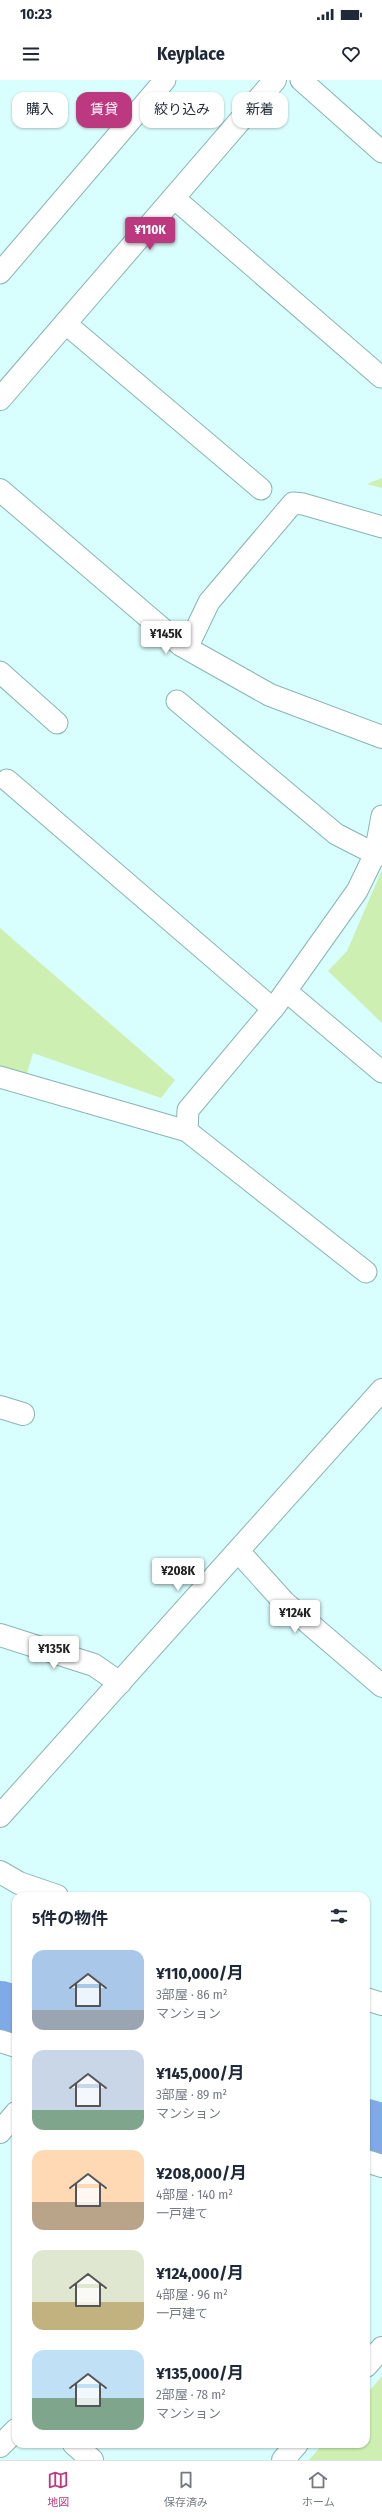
<!DOCTYPE html>
<html lang="ja">
<head>
<meta charset="utf-8">
<style>
	:root { --surface:#fff; --page:#f6f6f7; --text:#1f2937; --muted:#747a83; --line:#e0e1e3; --accent:#bd397f }
	body { margin:0; font-family:"Fira Sans Condensed","Noto Sans JP",sans-serif; background:var(--page); color:var(--text); height:100vh; display:flex; flex-direction:column; font-size:15px; white-space:nowrap }
	* { box-sizing:border-box; margin:0 }
	p { font-size:13px; color:var(--muted) }
	.icon { flex:none; width:22px; height:22px; fill:none; stroke:currentColor; stroke-width:2; stroke-linecap:round; stroke-linejoin:round }
	.map { position:relative; flex:1; overflow:hidden }
	.side { position:absolute; left:12px; top:1812px; width:358px; height:556px; display:flex; flex-direction:column; background:var(--surface); border-radius:12px; box-shadow:0 1px 3px #0004 }
	.side>* { flex:none }
	.top-card { position:absolute; left:12px; top:12px; width:358px; height:36px; display:flex; gap:8px }
	.price { position:absolute; translate:-50% -34px; padding:0 9px; border-radius:4px; background:#fff; color:#222; font-size:13px; line-height:26px; filter:drop-shadow(0 1px 2px #0008) }
	.price::after { content:''; position:absolute; left:50%; top:24px; width:12px; height:9px; margin-left:-6px; background:inherit; clip-path:polygon(0 0,100% 0,50% 100%) }
	.price.selected { background:var(--accent); color:#fff }
	ul { padding:0; list-style:none }
	li { display:flex; align-items:center; gap:12px; height:100px; padding:0 20px }
	li span { display:grid; place-items:center; flex:none; width:112px; height:80px; border-radius:12px; color:#555 }
	li>.icon { margin-inline-start:auto }
	span .icon { width:48px; height:48px; fill:#fffc; stroke-width:1 }
	li b { font-size:17px }
	h2 { display:flex; justify-content:space-between; align-items:center; height:48px; padding:0 20px; font-size:17px }
	.chip { padding:0 14px; border-radius:12px; background:var(--surface); box-shadow:0 1px 3px #0004; font-size:14px; line-height:36px }
	.chip.selected { background:var(--accent); color:#fff }
	.status { display:flex; justify-content:space-between; align-items:center; height:28px; padding:0 20px; background:var(--surface); direction:ltr }
	.status svg { height:11px; fill:currentColor }
	header { display:flex; justify-content:space-between; align-items:center; height:52px; padding:0 20px; background:var(--surface); font-size:18px; font-weight:700 }
	.tabs { display:flex; justify-content:space-around; align-items:center; height:56px; border-top:1px solid var(--line); background:var(--surface); font-size:11px; color:var(--muted) }
	.tabs a { display:grid; justify-items:center; gap:2px }
	.tabs .selected { color:var(--accent) }
	.map>svg:first-child { display:block }
</style>
</head>
<body>
<div class="status"><b>10:23</b><svg viewBox="0 0 49 12"><path d="M0 12V9h3v3zM5 12V6h3v6zM10 12V3h3v9zM15 12V0h3v12zM26 1h20v11H26zM47 4h2v5h-2z"/></svg></div>
<header><svg class="icon" aria-label="menu" viewBox="0 0 24 24"><path d="M4 6h16M4 12h16M4 18h16"/></svg>Keyplace<svg class="icon" aria-label="heart" viewBox="0 0 24 24"><path d="M12 20l-8-8c-3-5 5-10 8-4 3-6 11-1 8 4z"/></svg></header>
<div class="map">
<svg width="382" height="2380" viewBox="0 0 382 2380">
	<rect width="100%" height="100%" fill="#d8fefd"/>
	<g fill="#cdf0b2">
		<polygon points="382,398 382,408 367,404"/>
		<polygon points="382,790 382,943 328,891 347,871"/>
		<polygon points="0,848 175,1000 161,1018 33,973 25,1000 0,992"/>
		<polygon points="382,2296 382,2380 309,2380 323,2364 366,2364 366,2315"/>
	</g>
	<g fill="none" stroke-linecap="round" stroke-linejoin="round">
		<g stroke="#80aae7" stroke-width="64">
			<polyline points="0,1933 16,1938"/>
			<polyline points="366,2051 382,2056"/>
		</g>
		<g stroke="#87b5b4" stroke-width="23">
			<g id="service">
				<polyline points="301,0 382,72"/>
				<polyline points="174,118 381,297"/>
				<polyline points="0,193 165,0"/>
				<polyline points="65,243 261,409"/>
				<polyline points="187,568 209,522 293,423 303,424 382,447"/>
				<polyline points="0,592 57,643"/>
				<polyline points="177,621 336,754 375,774 382,775"/>
				<polyline points="7,700 273,929"/>
				<polyline points="286,911 382,992"/>
				<polyline points="0,997 187,1051 366,1192"/>
				<polyline points="187,1051 188,1030 276,925 357,811 375,774 382,736"/>
			</g>
		</g>
		<g stroke="#87b5b4" stroke-width="24">
			<g id="minor">
				<polyline points="0,319 275,0"/>
				<polyline points="0,410 181,565 270,615 382,657"/>
				<polyline points="0,1327 23,1334"/>
				<polyline points="238,1471 284,1522 382,1606"/>
				<polyline points="0,1555 94,1585 120,1603"/>
				<polyline points="0,1792 19,1803 57,1816"/>
				<polyline points="366,1919 382,1924"/>
				<polyline points="0,2052 16,2033"/>
				<polyline points="366,2286 382,2268"/>
				<polyline points="74,2364 92,2380"/>
				<polyline points="0,2366 16,2350"/>
				<polyline points="283,2380 297,2364"/>
			</g>
		</g>
		<g stroke="#87b5b4" stroke-width="24">
			<g id="tertiary">
				<polyline points="0,1736 382,1310"/>
				<polyline points="0,1961 16,1966"/>
				<polyline points="366,2081 382,2086"/>
			</g>
		</g>
		<use href="#service" stroke="#fff" stroke-width="21"/>
		<use href="#minor" stroke="#fff" stroke-width="22"/>
		<use href="#tertiary" stroke="#fff" stroke-width="22"/>
	</g>
</svg>
<b class="price selected" style="left:150px;top:171px">¥110K</b>
<b class="price" style="left:166px;top:575px">¥145K</b>
<b class="price" style="left:178px;top:1512px">¥208K</b>
<b class="price" style="left:295px;top:1554px">¥124K</b>
<b class="price" style="left:54px;top:1590px">¥135K</b>
<div class="top-card">
<a class="chip">購入</a>
<a class="chip selected">賃貸</a>
<a class="chip">絞り込み</a>
<a class="chip">新着</a>
</div>
<section class="side">
<h2>5件の物件<svg class="icon" aria-label="filters" viewBox="0 0 24 24"><path d="M4 7h16M4 17h16"/><circle cx="9" cy="7" r="2"/><circle cx="15" cy="17" r="2"/></svg></h2>
<ul>
<li><span style="background:linear-gradient(#a9c7e8 75%,#9aa5b1 0)"><svg class="icon" aria-label="home" viewBox="0 0 24 24"><path d="M3 11l9-7 9 7M6 9v11h12V9"/></svg></span><div><b>¥110,000/月</b><p>3部屋 · 86 m²</p><p>マンション</p></div></li>
<li><span style="background:linear-gradient(#c9d6e8 75%,#7fa58c 0)"><svg class="icon" aria-label="home" viewBox="0 0 24 24"><path d="M3 11l9-7 9 7M6 9v11h12V9"/></svg></span><div><b>¥145,000/月</b><p>3部屋 · 89 m²</p><p>マンション</p></div></li>
<li><span style="background:linear-gradient(#ffd9b3 65%,#b9a48a 0)"><svg class="icon" aria-label="home" viewBox="0 0 24 24"><path d="M3 11l9-7 9 7M6 9v11h12V9"/></svg></span><div><b>¥208,000/月</b><p>4部屋 · 140 m²</p><p>一戸建て</p></div></li>
<li><span style="background:linear-gradient(#dfe7d0 65%,#c2b280 0)"><svg class="icon" aria-label="home" viewBox="0 0 24 24"><path d="M3 11l9-7 9 7M6 9v11h12V9"/></svg></span><div><b>¥124,000/月</b><p>4部屋 · 96 m²</p><p>一戸建て</p></div></li>
<li><span style="background:linear-gradient(#bfe0f5 60%,#7fa58c 0)"><svg class="icon" aria-label="home" viewBox="0 0 24 24"><path d="M3 11l9-7 9 7M6 9v11h12V9"/></svg></span><div><b>¥135,000/月</b><p>2部屋 · 78 m²</p><p>マンション</p></div></li>
</ul>
</section>
</div>
<nav class="tabs">
<a class="selected"><svg class="icon" aria-label="map" viewBox="0 0 24 24"><path d="M3 6l6-2 6 2 6-2v14l-6 2-6-2-6 2zM9 4v14M15 6v14"/></svg>地図</a>
<a><svg class="icon" aria-label="saved" viewBox="0 0 24 24"><path d="M7 4h10v16l-5-4-5 4z"/></svg>保存済み</a>
<a><svg class="icon" aria-label="home" viewBox="0 0 24 24"><path d="M3 11l9-7 9 7M6 9v11h12V9"/></svg>ホーム</a>
</nav>
</body>
</html>
